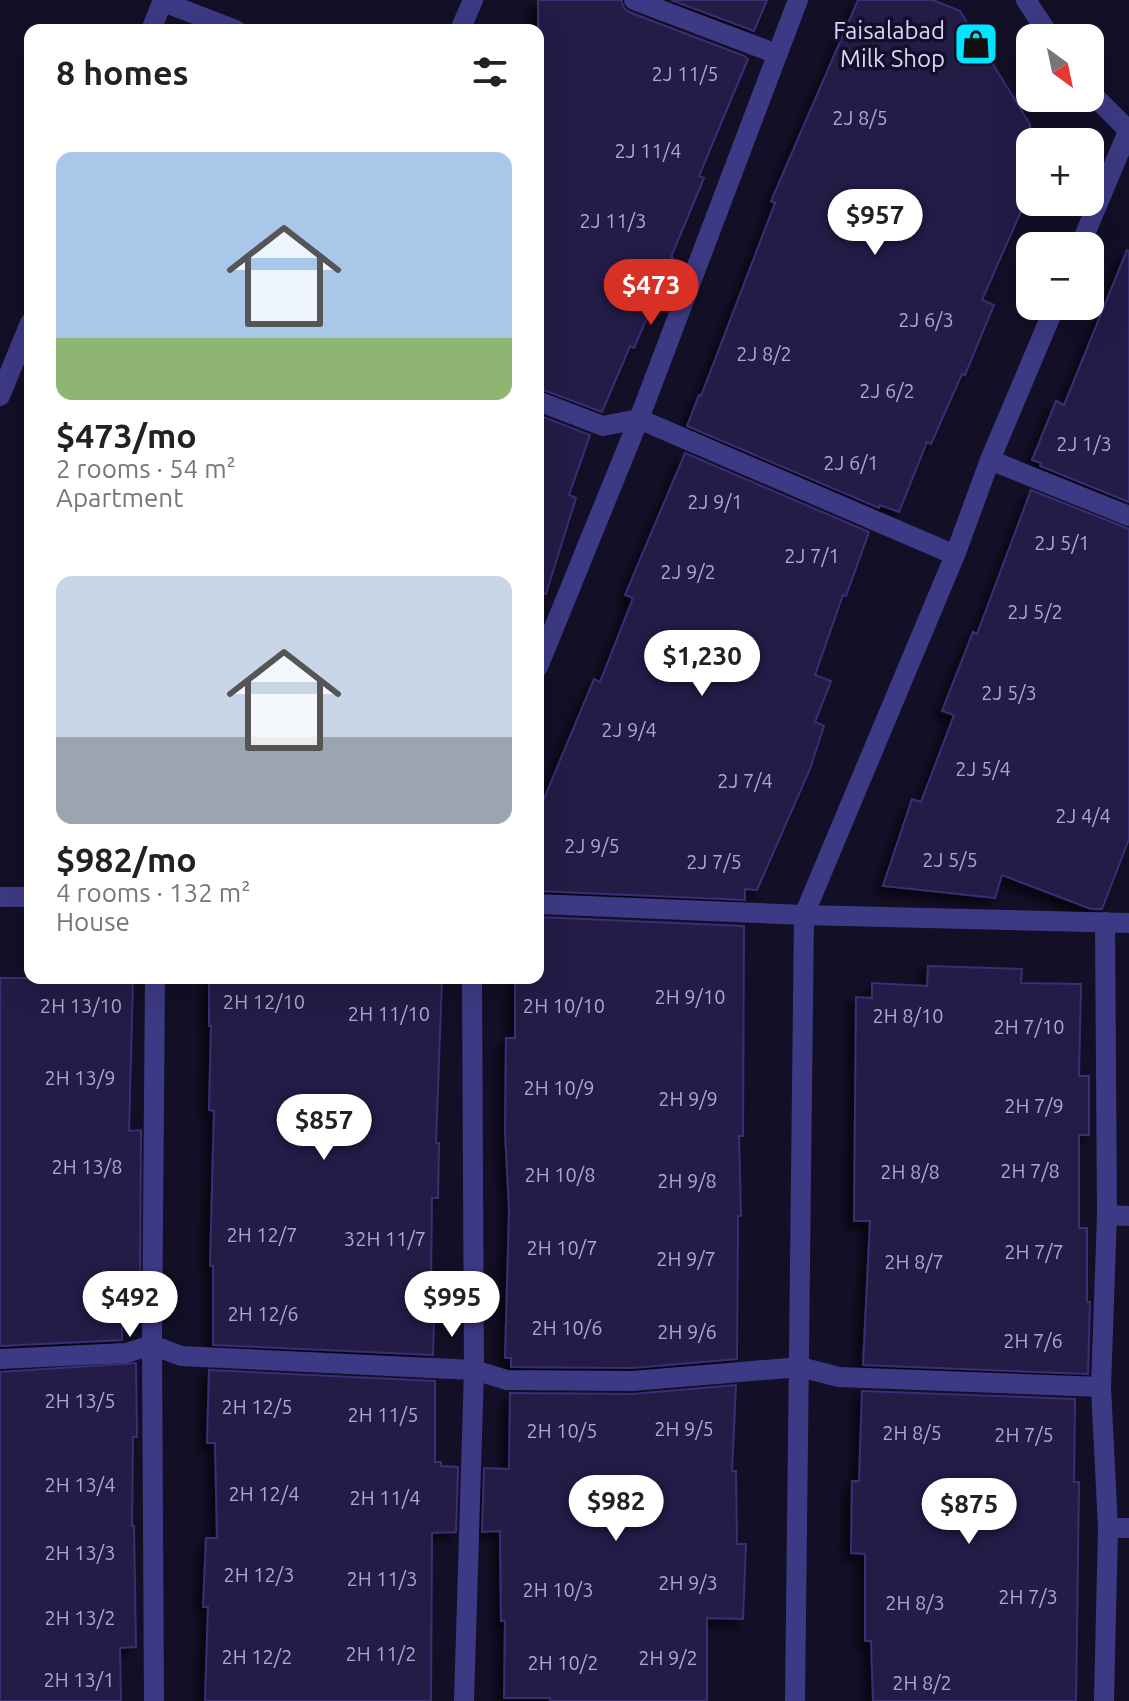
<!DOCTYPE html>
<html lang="en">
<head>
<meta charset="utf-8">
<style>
	:root { --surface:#fff; --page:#f2f2f2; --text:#222; --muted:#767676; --accent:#d93025 }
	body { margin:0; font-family:Ubuntu,sans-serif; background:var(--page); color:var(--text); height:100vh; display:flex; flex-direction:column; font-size:30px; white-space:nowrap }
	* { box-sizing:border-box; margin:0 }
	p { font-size:26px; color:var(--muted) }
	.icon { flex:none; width:44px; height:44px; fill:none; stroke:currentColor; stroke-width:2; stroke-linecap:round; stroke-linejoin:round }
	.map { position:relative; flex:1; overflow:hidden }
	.panel { position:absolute; left:24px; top:24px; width:520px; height:960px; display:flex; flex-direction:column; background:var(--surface); border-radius:16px; box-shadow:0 8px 32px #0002 }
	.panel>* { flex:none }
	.needle { width:52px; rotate:147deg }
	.buttons { position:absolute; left:1016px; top:24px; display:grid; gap:16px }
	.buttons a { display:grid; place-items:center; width:88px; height:88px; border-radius:16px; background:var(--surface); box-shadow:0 8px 32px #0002; font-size:40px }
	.price { position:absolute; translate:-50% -68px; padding:0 18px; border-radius:28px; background:#fff; color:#222; font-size:26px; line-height:52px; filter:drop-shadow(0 2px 4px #0008) }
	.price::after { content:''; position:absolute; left:50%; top:48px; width:24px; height:18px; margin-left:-12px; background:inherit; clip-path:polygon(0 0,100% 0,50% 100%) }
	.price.current { background:var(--accent); color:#fff }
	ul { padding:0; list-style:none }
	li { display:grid; align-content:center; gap:16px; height:424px; padding:0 32px }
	li span { display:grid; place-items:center; height:248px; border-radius:16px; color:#555 }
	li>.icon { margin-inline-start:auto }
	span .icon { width:144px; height:144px; fill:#fffc; stroke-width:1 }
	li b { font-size:34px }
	h2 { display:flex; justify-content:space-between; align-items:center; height:96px; padding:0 32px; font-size:34px }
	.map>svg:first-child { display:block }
</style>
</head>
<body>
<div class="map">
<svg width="1129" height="1701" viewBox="0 0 1129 1701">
	<defs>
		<filter id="shadow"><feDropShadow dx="-7" dy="7" stdDeviation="4" flood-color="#0009"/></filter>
	</defs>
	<rect width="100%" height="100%" fill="#130f26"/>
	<g fill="#241b47" stroke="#3b2d73" stroke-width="2" filter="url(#shadow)">
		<polygon points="538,0 621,0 624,8 629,12 744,56 748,59 699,176 704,178 671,257 673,258 634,348 630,346 602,412 538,388"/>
		<polygon points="671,0 767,0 754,31"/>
		<polygon points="858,0 933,0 960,11 1030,124 1030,191 982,300 994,305 965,375 962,374 931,444 927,442 899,512 880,505 879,508 687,426 699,395 701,396 775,203 771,201"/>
		<polygon points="1127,250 1129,251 1129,502 1040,466 1041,463 1032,460 1056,401 1064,405"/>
		<polygon points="538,415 590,435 569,495 576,498 546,594 538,593"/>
		<polygon points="685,453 869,532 846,596 843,595 815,675 831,681 815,722 824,726 810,769 757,890 745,889 745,900 538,891 538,813 594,679 600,682 633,598 625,595"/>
		<polygon points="1031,490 1129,529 1129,839 1102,909 1091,909 1002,875 995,898 883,886 912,799 921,802 954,715 942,711 973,632 977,634"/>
		<polygon points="538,917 744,926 743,1136 739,1136 741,1216 738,1216 737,1359 632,1368 511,1367 511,1358 505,1358 509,1210 505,1132 506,1038 515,1038 515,978 538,978"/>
		<polygon points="928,966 1022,969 1021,983 1081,984 1079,1076 1089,1076 1089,1135 1079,1135 1079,1228 1087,1228 1087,1302 1090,1302 1088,1374 863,1365 870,1221 854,1221 856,997 872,998 872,983 927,986"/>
		<polygon points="0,978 133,978 129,1131 141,1130 140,1278 122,1278 122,1340 0,1346"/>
		<polygon points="209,978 442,978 436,1143 439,1143 438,1198 432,1198 431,1283 435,1283 433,1355 213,1345 213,1266 210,1266 214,1111 209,1110 211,1026 209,1026"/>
		<polygon points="136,1363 137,1437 133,1437 132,1526 134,1526 136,1647 120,1648 121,1701 0,1701 0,1372"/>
		<polygon points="209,1370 435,1381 435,1462 441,1462 441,1466 458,1467 456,1532 432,1533 431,1701 205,1701 208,1607 203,1607 206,1538 217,1538 215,1443 207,1443"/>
		<polygon points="736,1385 732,1471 736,1471 737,1544 746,1544 743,1619 707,1618 707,1701 550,1701 550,1698 504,1698 505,1621 501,1621 500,1531 482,1532 484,1468 509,1469 510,1393 632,1394"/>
		<polygon points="862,1391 1075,1399 1074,1482 1079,1482 1076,1701 873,1701 871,1641 865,1641 865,1554 851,1553 852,1481 859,1481"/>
	</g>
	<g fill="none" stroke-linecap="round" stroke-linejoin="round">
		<g stroke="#3d3a85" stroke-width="20">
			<polyline points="634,0 777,54"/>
			<polyline points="1026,0 1051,38"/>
			<polyline points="163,2 236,30"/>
			<polyline points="151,30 163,0"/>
			<polyline points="460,30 473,0"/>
			<polyline points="1090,92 1129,131"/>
			<polyline points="1080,246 1129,129"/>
			<polyline points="0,396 30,323"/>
			<polyline points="538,401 603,426 639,419 955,555"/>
			<polyline points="990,460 1129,516"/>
			<polyline points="538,667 639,419 798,0"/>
			<polyline points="0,897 30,897"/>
			<polyline points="538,904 804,915 1129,923"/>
			<polyline points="1107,1215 1129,1216"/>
			<polyline points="0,1359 126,1353 152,1345 181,1356 474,1370 507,1380 632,1381 800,1367 839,1377 1101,1387"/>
			<polyline points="1108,1528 1129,1528"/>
			<polyline points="154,1701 152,1345 155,978"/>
			<polyline points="464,1701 474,1370 472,978"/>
			<polyline points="795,1701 804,915 955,555 990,460 1055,306"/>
			<polyline points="1104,1701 1108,1528 1101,1387 1107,1215 1105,922"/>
		</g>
	</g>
	<defs>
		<g id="shop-square" transform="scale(2.3)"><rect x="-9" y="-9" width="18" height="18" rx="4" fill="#00e5ff" stroke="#130f26"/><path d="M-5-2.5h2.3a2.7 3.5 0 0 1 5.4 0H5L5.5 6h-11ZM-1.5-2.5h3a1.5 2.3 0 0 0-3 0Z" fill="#111"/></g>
	</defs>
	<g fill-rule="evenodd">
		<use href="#shop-square" x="976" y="44"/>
	</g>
	<g text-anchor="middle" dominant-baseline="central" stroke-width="7" stroke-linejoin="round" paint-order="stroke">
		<g font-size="20" fill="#aca6d1">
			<text x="685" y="73">2J 11/5</text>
			<text x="860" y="117">2J 8/5</text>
			<text x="648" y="150">2J 11/4</text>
			<text x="613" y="220">2J 11/3</text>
			<text x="926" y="319">2J 6/3</text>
			<text x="764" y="353">2J 8/2</text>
			<text x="887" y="390">2J 6/2</text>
			<text x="1084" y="443">2J 1/3</text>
			<text x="851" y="462">2J 6/1</text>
			<text x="715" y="501">2J 9/1</text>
			<text x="1062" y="542">2J 5/1</text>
			<text x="812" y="555">2J 7/1</text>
			<text x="688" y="571">2J 9/2</text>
			<text x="1035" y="611">2J 5/2</text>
			<text x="1009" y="692">2J 5/3</text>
			<text x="629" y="729">2J 9/4</text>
			<text x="983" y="768">2J 5/4</text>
			<text x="745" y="780">2J 7/4</text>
			<text x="1083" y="815">2J 4/4</text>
			<text x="592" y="845">2J 9/5</text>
			<text x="950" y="859">2J 5/5</text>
			<text x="714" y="861">2J 7/5</text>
			<text x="690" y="996">2H 9/10</text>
			<text x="264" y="1001">2H 12/10</text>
			<text x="81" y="1005">2H 13/10</text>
			<text x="564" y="1005">2H 10/10</text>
			<text x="389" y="1013">2H 11/10</text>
			<text x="908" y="1015">2H 8/10</text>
			<text x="1029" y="1026">2H 7/10</text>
			<text x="80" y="1077">2H 13/9</text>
			<text x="559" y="1087">2H 10/9</text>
			<text x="688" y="1098">2H 9/9</text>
			<text x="1034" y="1105">2H 7/9</text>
			<text x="87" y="1166">2H 13/8</text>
			<text x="1030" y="1170">2H 7/8</text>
			<text x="910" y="1171">2H 8/8</text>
			<text x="560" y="1174">2H 10/8</text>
			<text x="687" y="1180">2H 9/8</text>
			<text x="262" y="1234">2H 12/7</text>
			<text x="385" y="1238">32H 11/7</text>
			<text x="562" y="1247">2H 10/7</text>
			<text x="1034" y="1251">2H 7/7</text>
			<text x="686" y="1258">2H 9/7</text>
			<text x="914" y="1261">2H 8/7</text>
			<text x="263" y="1313">2H 12/6</text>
			<text x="567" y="1327">2H 10/6</text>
			<text x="687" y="1331">2H 9/6</text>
			<text x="1033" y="1340">2H 7/6</text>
			<text x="80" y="1400">2H 13/5</text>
			<text x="257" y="1406">2H 12/5</text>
			<text x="383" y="1414">2H 11/5</text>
			<text x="684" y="1428">2H 9/5</text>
			<text x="562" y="1430">2H 10/5</text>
			<text x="912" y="1432">2H 8/5</text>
			<text x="1024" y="1434">2H 7/5</text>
			<text x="80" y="1484">2H 13/4</text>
			<text x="264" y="1493">2H 12/4</text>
			<text x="385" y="1497">2H 11/4</text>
			<text x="80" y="1552">2H 13/3</text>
			<text x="259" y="1574">2H 12/3</text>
			<text x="382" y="1578">2H 11/3</text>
			<text x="688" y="1582">2H 9/3</text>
			<text x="558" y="1589">2H 10/3</text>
			<text x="1028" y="1596">2H 7/3</text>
			<text x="915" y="1602">2H 8/3</text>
			<text x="80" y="1617">2H 13/2</text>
			<text x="381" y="1653">2H 11/2</text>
			<text x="257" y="1656">2H 12/2</text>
			<text x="668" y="1657">2H 9/2</text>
			<text x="563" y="1662">2H 10/2</text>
			<text x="79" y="1679">2H 13/1</text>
			<text x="922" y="1682">2H 8/2</text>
		</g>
		<g font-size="24" fill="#d9d4ff" stroke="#130f26" text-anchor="end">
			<text x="945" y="30">Faisalabad<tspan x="945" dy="28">Milk Shop</tspan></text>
		</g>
	</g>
</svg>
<div class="buttons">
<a><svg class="needle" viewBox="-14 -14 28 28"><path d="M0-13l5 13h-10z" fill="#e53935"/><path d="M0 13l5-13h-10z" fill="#767676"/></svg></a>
<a>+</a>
<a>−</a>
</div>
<b class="price" style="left:875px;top:257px">$957</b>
<b class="price current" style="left:651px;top:327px">$473</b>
<b class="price" style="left:702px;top:698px">$1,230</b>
<b class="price" style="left:324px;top:1162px">$857</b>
<b class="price" style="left:130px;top:1339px">$492</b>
<b class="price" style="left:452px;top:1339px">$995</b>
<b class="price" style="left:616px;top:1543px">$982</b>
<b class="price" style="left:969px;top:1546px">$875</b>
<section class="panel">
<h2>8 homes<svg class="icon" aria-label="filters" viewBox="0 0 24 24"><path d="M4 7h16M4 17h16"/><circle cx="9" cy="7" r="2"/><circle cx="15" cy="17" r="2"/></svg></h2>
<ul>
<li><span style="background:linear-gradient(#a9c7e8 75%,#8fb573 0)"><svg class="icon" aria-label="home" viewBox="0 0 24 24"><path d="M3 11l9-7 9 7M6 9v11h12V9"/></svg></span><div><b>$473/mo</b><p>2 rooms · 54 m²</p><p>Apartment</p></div></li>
<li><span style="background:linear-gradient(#c9d6e8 65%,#9aa5b1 0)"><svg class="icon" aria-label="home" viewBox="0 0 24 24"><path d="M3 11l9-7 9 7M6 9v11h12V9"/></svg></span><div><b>$982/mo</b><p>4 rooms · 132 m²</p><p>House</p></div></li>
</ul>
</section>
</div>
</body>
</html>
